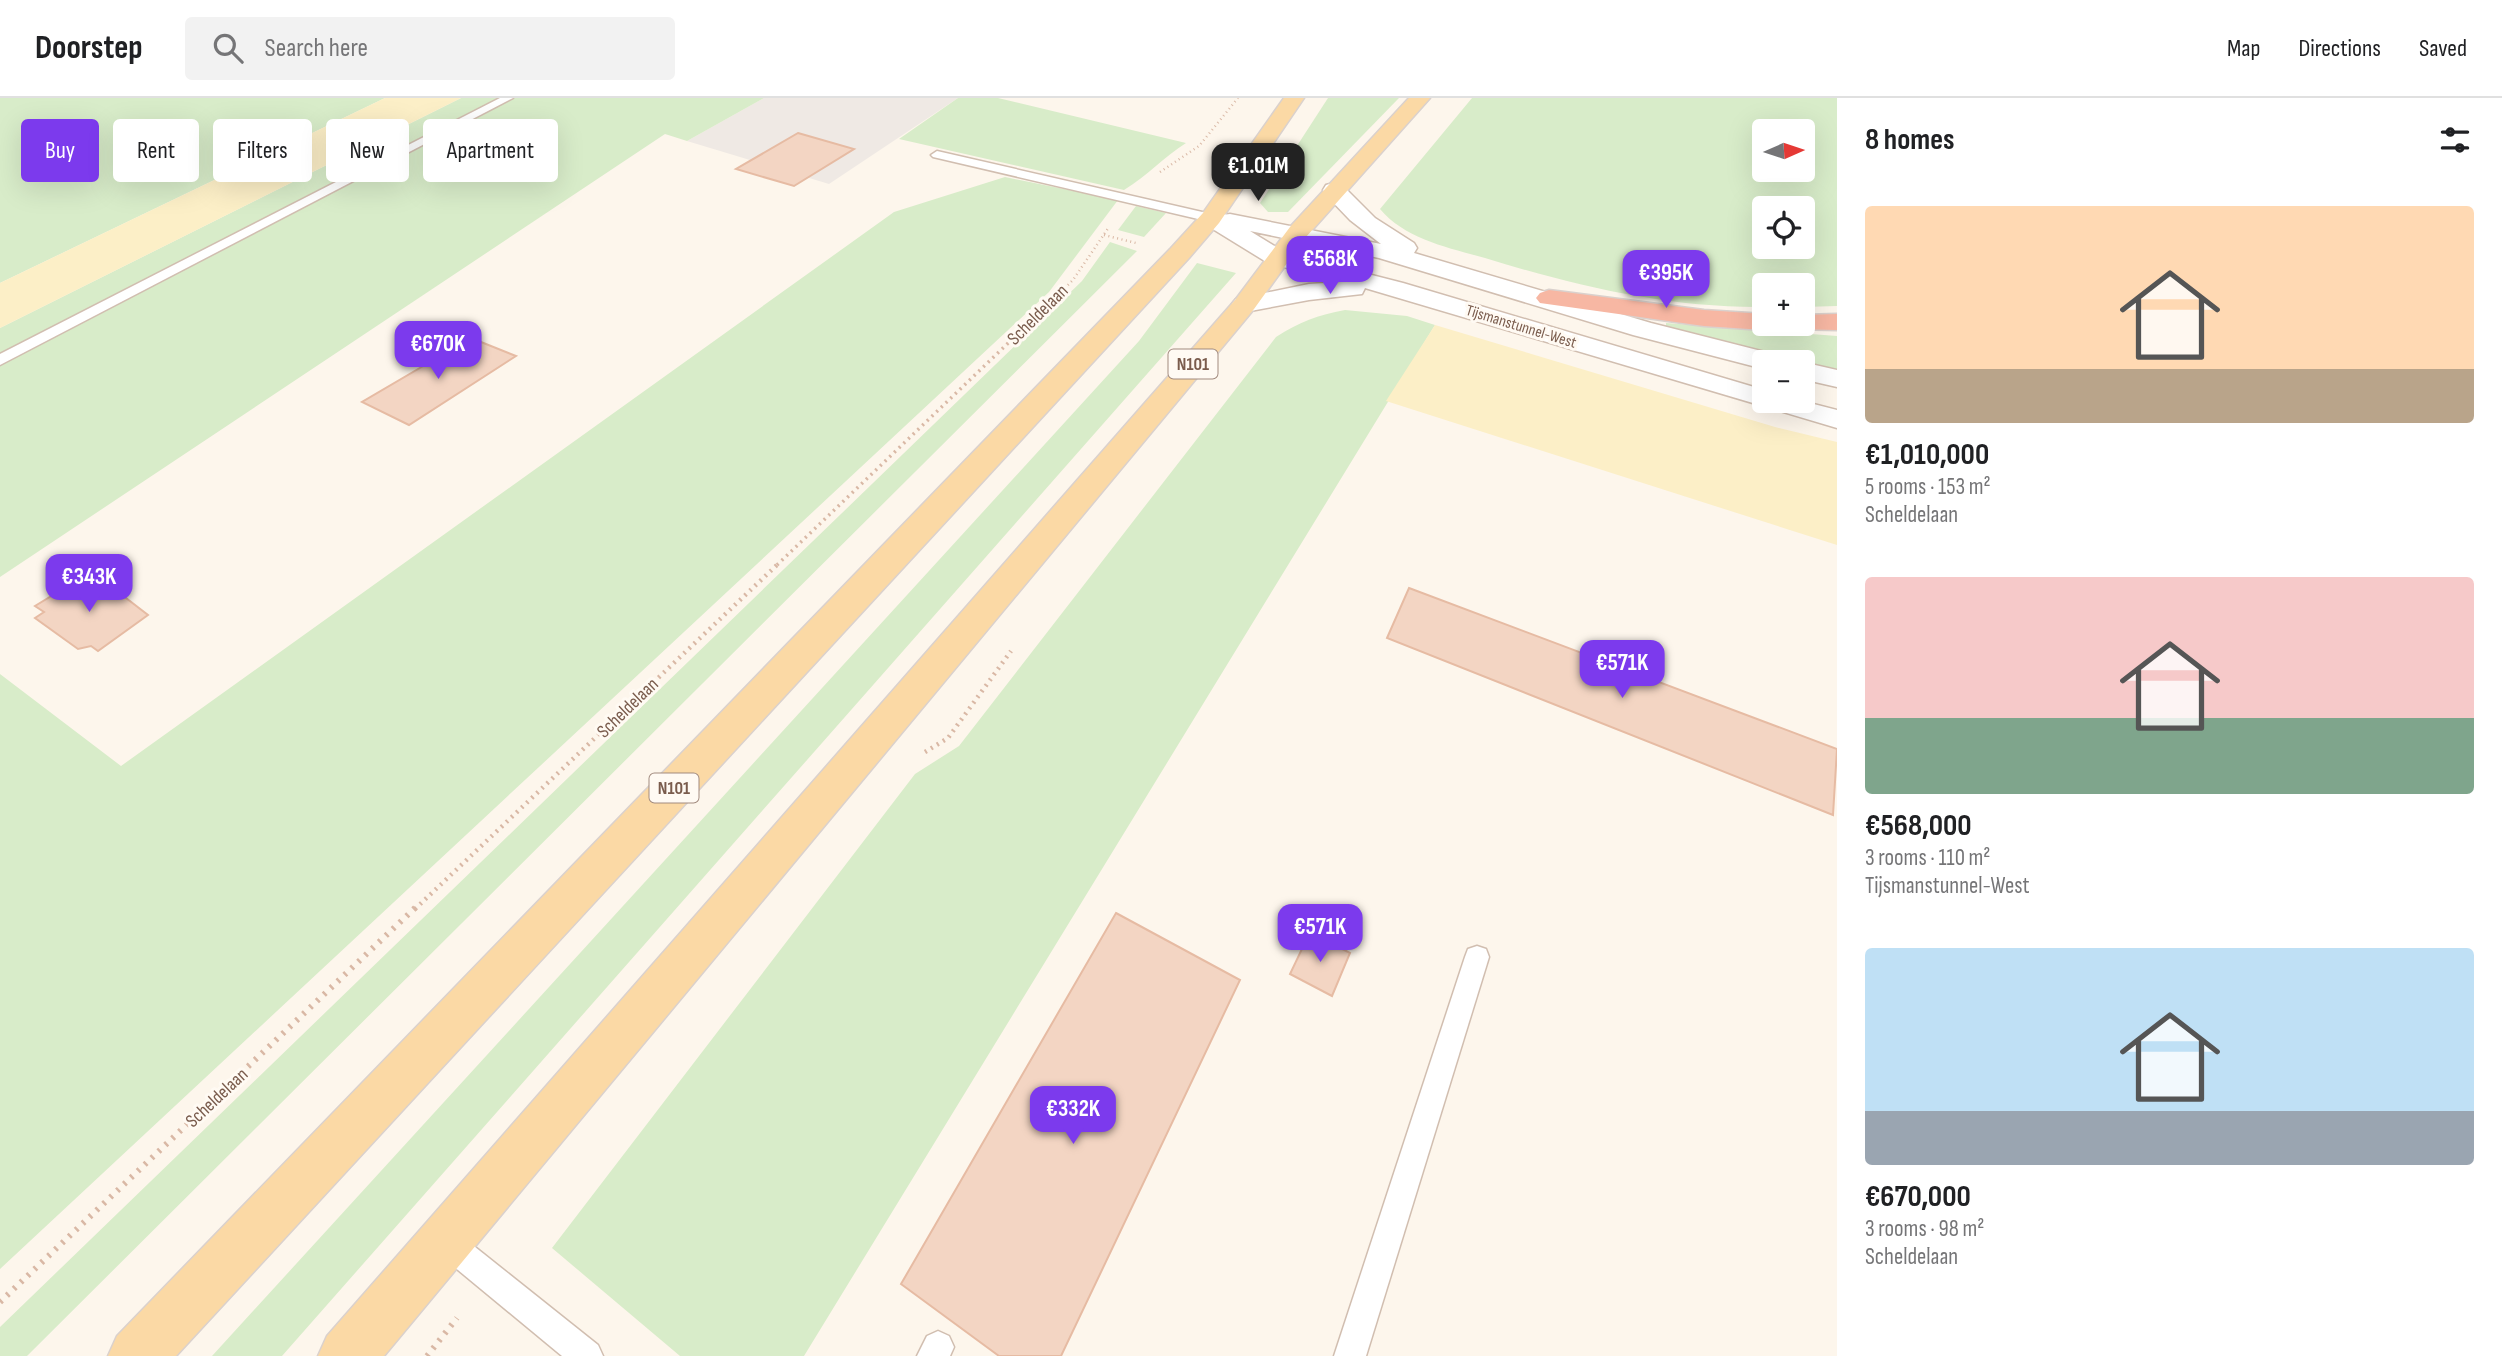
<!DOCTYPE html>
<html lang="en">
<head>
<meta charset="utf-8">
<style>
	:root { --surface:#fff; --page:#f2f2f2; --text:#202124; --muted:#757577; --line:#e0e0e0; --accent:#7c3aed }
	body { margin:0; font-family:"Sofia Sans Condensed",sans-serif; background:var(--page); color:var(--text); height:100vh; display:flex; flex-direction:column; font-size:26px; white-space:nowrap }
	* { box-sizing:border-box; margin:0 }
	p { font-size:23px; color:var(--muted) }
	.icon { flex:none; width:38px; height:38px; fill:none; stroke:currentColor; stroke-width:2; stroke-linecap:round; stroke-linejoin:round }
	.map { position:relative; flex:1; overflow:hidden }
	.sheet { display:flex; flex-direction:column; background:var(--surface); width:665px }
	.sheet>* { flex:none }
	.hud { position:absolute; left:21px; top:21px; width:665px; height:63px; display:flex; gap:14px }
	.needle { width:46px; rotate:87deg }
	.fabs { position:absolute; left:1752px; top:21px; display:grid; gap:14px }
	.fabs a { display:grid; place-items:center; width:63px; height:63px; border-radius:7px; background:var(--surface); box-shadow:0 7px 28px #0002; font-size:35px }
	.price { position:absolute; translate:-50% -60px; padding:0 16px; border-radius:14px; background:var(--accent); color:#fff; font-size:23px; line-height:46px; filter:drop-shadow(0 2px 4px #0008) }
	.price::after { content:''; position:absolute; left:50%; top:42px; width:21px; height:16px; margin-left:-10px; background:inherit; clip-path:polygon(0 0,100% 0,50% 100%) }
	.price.active { background:#222; color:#fff }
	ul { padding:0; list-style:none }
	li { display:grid; align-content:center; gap:14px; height:371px; padding:0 28px }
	li span { display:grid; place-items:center; height:217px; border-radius:7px; color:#555 }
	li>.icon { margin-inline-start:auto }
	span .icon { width:126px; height:126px; fill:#fffc; stroke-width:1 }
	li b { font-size:30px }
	h2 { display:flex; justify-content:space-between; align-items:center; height:84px; padding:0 28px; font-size:30px }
	.chip { padding:0 24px; border-radius:7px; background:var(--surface); box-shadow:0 7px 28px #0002; font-size:24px; line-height:63px }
	.chip.active { background:var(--accent); color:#fff }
	header { display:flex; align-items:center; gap:42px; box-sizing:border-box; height:98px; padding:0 35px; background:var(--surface); border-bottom:2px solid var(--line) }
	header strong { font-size:33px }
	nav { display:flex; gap:38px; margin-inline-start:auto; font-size:24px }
	.search { width:490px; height:63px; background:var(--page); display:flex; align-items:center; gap:18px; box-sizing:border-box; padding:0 24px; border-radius:7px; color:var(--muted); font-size:26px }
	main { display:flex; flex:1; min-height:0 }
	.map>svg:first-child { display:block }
</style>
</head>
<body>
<header>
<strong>Doorstep</strong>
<div class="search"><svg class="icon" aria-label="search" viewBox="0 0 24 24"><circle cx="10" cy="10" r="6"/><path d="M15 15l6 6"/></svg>Search here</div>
<nav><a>Map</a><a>Directions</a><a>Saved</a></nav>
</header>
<main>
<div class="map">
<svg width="1837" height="1258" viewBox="0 0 1837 1258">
	<rect width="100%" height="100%" fill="#fdf6ec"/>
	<polygon fill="#efe9e4" points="764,0 958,0 829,86 687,43"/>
	<g fill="#d8ecc9" fill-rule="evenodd">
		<polygon points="0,0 385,0 0,185"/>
		<polygon points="461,0 764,0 687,43 665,36 0,479 0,230"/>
		<path d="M 958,0 L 998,0 L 1186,45 C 1164,59 1147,78 1124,92 L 899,41 Z"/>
		<polygon points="1328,0 1399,0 1288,114 1268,114 1260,105"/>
		<path d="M 1472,0 L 1837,0 L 1837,208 L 1803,209 L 1802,187 L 1764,187 L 1764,209 C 1668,210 1576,188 1485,160 C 1449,150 1405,141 1380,111 ZM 1764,33 L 1802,33 L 1802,72 L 1764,72 ZM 1764,110 L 1802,110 L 1802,149 L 1764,149 Z"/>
		<polygon points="1005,79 1118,102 1049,194 0,1171 0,576 121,668 894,114"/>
		<polygon points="1136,108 1166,115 1144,139 1118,132"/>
		<polygon points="1110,144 1137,153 27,1258 0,1258 0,1229 1082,183"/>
		<polygon points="1197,165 1236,175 282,1258 212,1258 1139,243"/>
		<path d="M 1345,212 L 1407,218 L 1435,227 L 804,1258 L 680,1258 L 552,1150 L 915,676 L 959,648 L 1276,239 C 1299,224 1318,217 1345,212 Z"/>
		<polygon points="1666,225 1837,238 1837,275 1802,264 1790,264 1666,232"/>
	</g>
	<g fill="#fcefc7">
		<polygon points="385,0 461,0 0,230 0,185"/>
		<polygon points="1435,227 1775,329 1837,344 1837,447 1386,303"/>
	</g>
	<g fill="#f3d5c3" stroke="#e6bba3" stroke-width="2">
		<polygon points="798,35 854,51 794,88 736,71"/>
		<polygon points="471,240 516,258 409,327 362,304"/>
		<polygon points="86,477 96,483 100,480 148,517 98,553 91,548 78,551 35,520 44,514 35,508"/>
		<polygon points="1409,490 1837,651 1833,717 1387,540"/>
		<polygon points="1116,815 1240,882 1061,1258 999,1258 901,1186"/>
		<polygon points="1310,834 1350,855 1332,898 1290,876"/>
	</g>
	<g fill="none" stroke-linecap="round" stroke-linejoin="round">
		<g stroke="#d1beb0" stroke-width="3">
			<g id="service">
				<polygon points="500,0 513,0 0,267 0,256"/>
				<polygon points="937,53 1211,116 1217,120 1211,124 933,59 931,57"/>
				<polygon points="1477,848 1486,851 1489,859 1366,1258 1334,1258 1465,859 1468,851"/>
				<polygon points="445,1128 455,1133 598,1247 603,1258 562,1258 435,1153 430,1143 435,1133"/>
				<polygon points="938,1233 949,1238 954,1249 950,1258 917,1258 927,1238"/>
			</g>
		</g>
		<g stroke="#d1beb0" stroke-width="3">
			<g id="tertiary">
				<path d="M 1334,85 L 1342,87 L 1375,120 L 1414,145 L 1417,150 L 1414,155 L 1651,225 L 1781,258 L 1785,264 L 1764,264 L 1764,271 L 1633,237 L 1379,160 L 1250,133 L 1286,155 L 1403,185 L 1764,292 L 1764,303 L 1802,303 L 1837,312 L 1837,330 L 1365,190 L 1362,196 L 1309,202 L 1245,214 L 1236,211 L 1232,206 L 1236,201 L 1309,186 L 1341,184 L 1268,165 L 1203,125 L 1199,120 L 1203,115 C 1213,112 1221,118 1230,116 L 1381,146 L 1350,122 L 1326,97 L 1323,92 L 1326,87 Z"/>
				<polygon points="1800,264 1802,264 1837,272 1837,289 1802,281 1802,264"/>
			</g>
		</g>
		<g stroke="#dad1cd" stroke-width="3">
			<g id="primary">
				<polygon points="1284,0 1304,0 1219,125 1189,160 176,1258 108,1258 117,1238 1171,150 1203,115"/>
				<polygon points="1409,0 1430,0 1306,139 1254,211 384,1258 318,1258 327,1238 1236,201 1290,129"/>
			</g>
		</g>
		<g stroke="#dad1cd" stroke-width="3">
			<g id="motorway">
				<polygon points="1549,192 1704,212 1764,216 1764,226 1776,226 1773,230 1764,232 1704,228 1540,205 1536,200 1540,195"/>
				<polygon points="1837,216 1837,232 1793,231 1789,226 1802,226 1802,217"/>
			</g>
		</g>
		<g stroke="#d9b8a5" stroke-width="2.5" stroke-dasharray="1 3.5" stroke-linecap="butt">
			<polyline points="1160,74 1199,48 1238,0"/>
			<polyline points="1104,137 1136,145"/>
			<polyline points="1052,203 1073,182 1109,129"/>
		</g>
		<polyline stroke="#d9b8a5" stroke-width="3.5" stroke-dasharray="2 4.5" stroke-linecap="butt" points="777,467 1054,201"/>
		<g stroke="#d9b8a5" stroke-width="4.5" stroke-dasharray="2 5" stroke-linecap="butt">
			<polyline points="925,654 948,640 1011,553"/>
			<polyline points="415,811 779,465"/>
		</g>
		<g stroke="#d9b8a5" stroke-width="6" stroke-dasharray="2.5 7" stroke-linecap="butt">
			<polyline points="0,1204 416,809"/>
			<polyline points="427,1258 457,1220"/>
		</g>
		<use href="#service" fill="#fff" fill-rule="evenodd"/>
		<use href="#tertiary" fill="#fff" fill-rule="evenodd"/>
		<use href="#primary" fill="#fbd9a5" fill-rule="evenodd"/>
		<use href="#motorway" fill="#f7b7a3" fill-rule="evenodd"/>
	</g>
	<g text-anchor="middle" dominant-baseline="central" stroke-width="6" stroke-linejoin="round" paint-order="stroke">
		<g font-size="16" fill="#7a5c4d" stroke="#fffaf3">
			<text transform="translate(1521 229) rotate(17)">Tijsmanstunnel-West</text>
		</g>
		<g fill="#fffaf3" stroke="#a28b7f" stroke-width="2">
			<rect x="1168.5" y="251.5" width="49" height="29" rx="5"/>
			<rect x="649.5" y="675.5" width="49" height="29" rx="5"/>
		</g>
		<g font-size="18" font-weight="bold" fill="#7a5c4d">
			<text x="1193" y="266">N101</text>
			<text x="674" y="690">N101</text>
		</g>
		<g font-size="19" fill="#7a5c4d" stroke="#fffaf3">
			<text transform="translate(1038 217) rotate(-45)">Scheldelaan</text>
			<text transform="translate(628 610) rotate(-44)">Scheldelaan</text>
			<text transform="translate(217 1000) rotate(-43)">Scheldelaan</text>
		</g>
	</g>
</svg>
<div class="fabs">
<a><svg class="needle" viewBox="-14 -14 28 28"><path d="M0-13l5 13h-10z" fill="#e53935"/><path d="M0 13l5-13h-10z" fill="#757577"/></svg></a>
<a><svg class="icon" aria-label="locate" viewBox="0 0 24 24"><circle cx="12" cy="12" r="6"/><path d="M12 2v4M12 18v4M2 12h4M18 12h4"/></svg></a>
<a>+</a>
<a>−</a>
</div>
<b class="price active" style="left:1258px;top:105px">€1.01M</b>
<b class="price" style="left:1330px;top:198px">€568K</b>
<b class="price" style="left:1666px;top:212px">€395K</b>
<b class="price" style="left:438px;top:283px">€670K</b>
<b class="price" style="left:89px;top:516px">€343K</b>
<b class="price" style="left:1622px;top:602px">€571K</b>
<b class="price" style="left:1320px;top:866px">€571K</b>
<b class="price" style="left:1073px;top:1048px">€332K</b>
<div class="hud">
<a class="chip active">Buy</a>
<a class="chip">Rent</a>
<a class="chip">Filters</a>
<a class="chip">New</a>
<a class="chip">Apartment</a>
</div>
</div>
<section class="sheet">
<h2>8 homes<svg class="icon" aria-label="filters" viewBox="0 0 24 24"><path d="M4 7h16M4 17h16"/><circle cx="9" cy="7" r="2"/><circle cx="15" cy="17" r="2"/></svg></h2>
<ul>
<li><span style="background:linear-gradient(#ffd9b3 75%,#b9a48a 0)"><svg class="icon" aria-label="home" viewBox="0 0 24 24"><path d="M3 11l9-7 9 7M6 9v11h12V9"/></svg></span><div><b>€1,010,000</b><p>5 rooms · 153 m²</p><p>Scheldelaan</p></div></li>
<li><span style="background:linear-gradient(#f6c9c9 65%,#7fa58c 0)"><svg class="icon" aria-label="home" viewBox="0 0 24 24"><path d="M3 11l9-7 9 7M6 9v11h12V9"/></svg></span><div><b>€568,000</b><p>3 rooms · 110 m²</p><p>Tijsmanstunnel-West</p></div></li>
<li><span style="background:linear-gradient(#bfe0f5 75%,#9aa5b1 0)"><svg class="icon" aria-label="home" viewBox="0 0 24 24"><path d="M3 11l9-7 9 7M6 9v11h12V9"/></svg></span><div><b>€670,000</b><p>3 rooms · 98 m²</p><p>Scheldelaan</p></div></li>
</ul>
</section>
</main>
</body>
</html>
